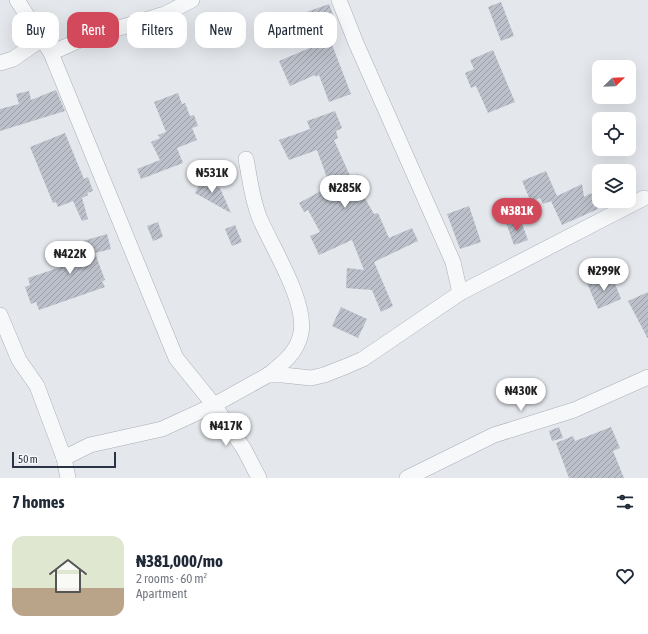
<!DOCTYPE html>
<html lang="en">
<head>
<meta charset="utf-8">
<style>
	:root { --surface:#fff; --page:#f2f2f3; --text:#1f2937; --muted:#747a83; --accent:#d1495b }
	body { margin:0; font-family:"Asap Condensed",sans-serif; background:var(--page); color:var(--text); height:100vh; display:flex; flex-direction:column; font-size:15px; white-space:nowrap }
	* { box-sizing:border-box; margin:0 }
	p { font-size:13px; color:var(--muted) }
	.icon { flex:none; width:22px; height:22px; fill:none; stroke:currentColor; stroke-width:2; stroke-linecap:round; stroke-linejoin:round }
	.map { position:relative; height:478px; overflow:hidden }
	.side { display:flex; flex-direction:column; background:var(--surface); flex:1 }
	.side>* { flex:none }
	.top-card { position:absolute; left:12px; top:12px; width:400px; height:36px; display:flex; gap:8px }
	.needle { width:26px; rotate:67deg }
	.controls { position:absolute; left:592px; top:60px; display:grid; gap:8px }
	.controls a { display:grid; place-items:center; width:44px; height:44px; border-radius:8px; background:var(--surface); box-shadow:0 4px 16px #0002; font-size:20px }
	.scale { position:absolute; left:12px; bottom:10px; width:104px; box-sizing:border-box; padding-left:4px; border:2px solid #2b3445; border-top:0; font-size:11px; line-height:14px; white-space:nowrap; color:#2b3445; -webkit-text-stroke:3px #f4f6f9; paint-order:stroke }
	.price { position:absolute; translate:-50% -34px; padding:0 9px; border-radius:14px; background:#fff; color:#222; font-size:13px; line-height:26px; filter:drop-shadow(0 1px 2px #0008) }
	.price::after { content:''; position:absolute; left:50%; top:24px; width:12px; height:9px; margin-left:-6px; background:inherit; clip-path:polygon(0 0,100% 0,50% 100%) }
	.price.selected { background:var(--accent); color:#fff }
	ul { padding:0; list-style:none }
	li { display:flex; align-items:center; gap:12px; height:100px; padding:0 12px }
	li span { display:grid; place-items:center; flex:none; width:112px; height:80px; border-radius:12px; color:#555 }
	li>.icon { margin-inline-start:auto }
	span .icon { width:48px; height:48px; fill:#fffc; stroke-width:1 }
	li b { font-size:17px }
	h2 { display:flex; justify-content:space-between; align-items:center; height:48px; padding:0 12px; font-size:17px }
	.pill { padding:0 14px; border-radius:12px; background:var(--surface); box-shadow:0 4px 16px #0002; font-size:14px; line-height:36px }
	.pill.selected { background:var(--accent); color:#fff }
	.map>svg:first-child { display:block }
</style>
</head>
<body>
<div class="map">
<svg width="648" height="478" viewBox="0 0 648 478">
	<defs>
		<pattern id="building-hatch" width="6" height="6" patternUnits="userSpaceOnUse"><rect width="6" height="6" fill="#bbc0ca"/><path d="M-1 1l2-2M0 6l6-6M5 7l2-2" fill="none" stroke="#989da6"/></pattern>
	</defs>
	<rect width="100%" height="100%" fill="#e4e7ec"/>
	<g fill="url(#building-hatch)">
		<polygon points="501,2 514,36 501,41 488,7"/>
		<polygon points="329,4 337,25 326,29 351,94 329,102 319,75 316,77 315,75 290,86 279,61 312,47 301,14"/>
		<polygon points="493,50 515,102 488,113 476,86 471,88 465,73 474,69 470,60"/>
		<polygon points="56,90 65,111 0,131 0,109 19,104 16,94 29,91 31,100"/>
		<polygon points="178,93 182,104 185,103 190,116 194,115 198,126 192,128 197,140 177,148 183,163 141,179 137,169 160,160 151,142 160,138 158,135 166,132 154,102"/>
		<polygon points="335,111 342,128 336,131 338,138 334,140 351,178 358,174 368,192 363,195 374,214 378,213 389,238 412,228 418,241 374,262 393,306 381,312 372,290 346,288 347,268 364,270 352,240 319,255 310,236 320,232 308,210 304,212 299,203 330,186 317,150 289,160 279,140 310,129 307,121"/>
		<polygon points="65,133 84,179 88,177 93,191 87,193 88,195 82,198 88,219 82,221 73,201 58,207 56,202 53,203 30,147"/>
		<polygon points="546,171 557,196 582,184 584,197 591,193 598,209 562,225 551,201 543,204 540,198 531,202 522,181"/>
		<polygon points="202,179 220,188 231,213 195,193"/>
		<polygon points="469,206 481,242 460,249 447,214"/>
		<polygon points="520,218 528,240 514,245 506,223"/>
		<polygon points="158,222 163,237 153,241 147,226"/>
		<polygon points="235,225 242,242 232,246 225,229"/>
		<polygon points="107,234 111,249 95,253 105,280 102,281 105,287 39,310 36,302 31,304 25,287 30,285 28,278 67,265 62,247"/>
		<polygon points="604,276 606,282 613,279 621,299 598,309 587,283"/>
		<polygon points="648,292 648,339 628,301"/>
		<polygon points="341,307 367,319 358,338 332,326"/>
		<polygon points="559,427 563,438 552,441 549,431"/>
		<polygon points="611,427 620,448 613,451 624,478 569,478 556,443 573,436 575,441"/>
	</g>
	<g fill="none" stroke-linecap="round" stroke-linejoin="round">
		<g stroke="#a9aeb7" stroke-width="16">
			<g id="minor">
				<polyline points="17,0 51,53 176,358 214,405 244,449 259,478"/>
				<polyline points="339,0 356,43 453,262 460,293"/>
				<polyline points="51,53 80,40 165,14 192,0"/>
				<polyline points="0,63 13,59 42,39"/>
				<path d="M 246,159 C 250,179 252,200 260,219 C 272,247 307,302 301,333 C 297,353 283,363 268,375"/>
				<polyline points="0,315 19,360 37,386 64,458"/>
				<polyline points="68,478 64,458 90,445 162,429 214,405 268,375 283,375 311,378 324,375 347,366 363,359 460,293 644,198"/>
				<polyline points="407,478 494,435 574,410 648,377"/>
			</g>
		</g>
		<use href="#minor" stroke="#f7f8fa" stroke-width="15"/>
	</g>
</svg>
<div class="controls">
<a><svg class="needle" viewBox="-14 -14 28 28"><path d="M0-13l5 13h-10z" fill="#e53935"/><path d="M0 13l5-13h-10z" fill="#747a83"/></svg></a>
<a><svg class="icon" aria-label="locate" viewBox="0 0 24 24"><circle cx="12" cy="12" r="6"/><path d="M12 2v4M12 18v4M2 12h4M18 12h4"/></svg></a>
<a><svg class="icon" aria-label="layers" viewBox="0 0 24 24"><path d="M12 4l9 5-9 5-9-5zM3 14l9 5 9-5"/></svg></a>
</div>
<div class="scale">50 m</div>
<b class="price" style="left:212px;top:194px">₦531K</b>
<b class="price" style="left:345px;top:209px">₦285K</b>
<b class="price selected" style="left:517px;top:232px">₦381K</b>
<b class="price" style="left:70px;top:275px">₦422K</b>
<b class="price" style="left:604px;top:292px">₦299K</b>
<b class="price" style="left:521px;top:412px">₦430K</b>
<b class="price" style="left:226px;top:447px">₦417K</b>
<div class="top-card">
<a class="pill">Buy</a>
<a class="pill selected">Rent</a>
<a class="pill">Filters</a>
<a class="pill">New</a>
<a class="pill">Apartment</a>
</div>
</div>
<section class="side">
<h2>7 homes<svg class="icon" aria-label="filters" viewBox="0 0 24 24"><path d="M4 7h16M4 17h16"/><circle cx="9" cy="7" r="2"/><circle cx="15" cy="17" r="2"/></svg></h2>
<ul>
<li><span style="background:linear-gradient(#dfe7d0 65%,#b9a48a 0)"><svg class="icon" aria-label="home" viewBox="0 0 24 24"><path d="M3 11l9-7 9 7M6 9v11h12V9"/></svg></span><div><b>₦381,000/mo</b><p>2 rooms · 60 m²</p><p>Apartment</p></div><svg class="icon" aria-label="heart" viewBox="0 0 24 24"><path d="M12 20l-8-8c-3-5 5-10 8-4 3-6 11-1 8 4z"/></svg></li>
</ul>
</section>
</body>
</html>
